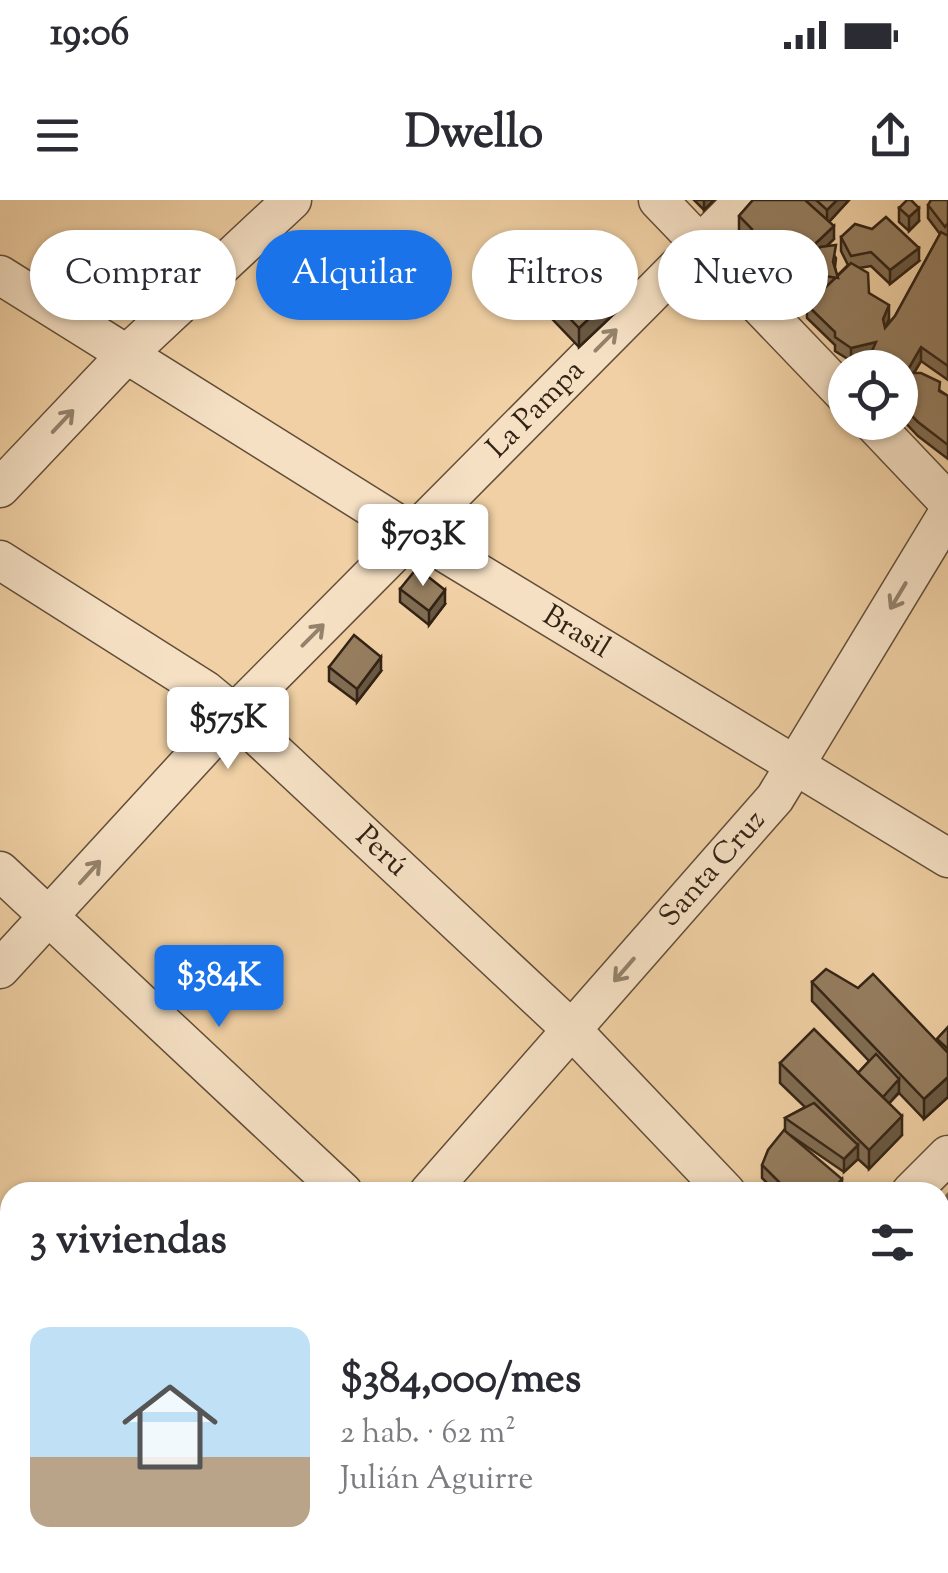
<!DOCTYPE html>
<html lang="es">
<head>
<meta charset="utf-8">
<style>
	:root { --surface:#fff; --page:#f7f7f7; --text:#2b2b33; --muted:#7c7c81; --accent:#1a73e8 }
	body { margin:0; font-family:"Sorts Mill Goudy",serif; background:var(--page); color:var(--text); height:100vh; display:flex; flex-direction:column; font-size:38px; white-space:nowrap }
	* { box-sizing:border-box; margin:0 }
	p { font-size:32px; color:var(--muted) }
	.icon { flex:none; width:55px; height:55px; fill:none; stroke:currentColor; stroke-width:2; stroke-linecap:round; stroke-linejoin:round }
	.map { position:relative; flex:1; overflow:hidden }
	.details { position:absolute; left:0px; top:982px; width:950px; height:392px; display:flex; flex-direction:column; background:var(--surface); border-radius:30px 30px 0 0; box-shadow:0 2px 8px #0004 }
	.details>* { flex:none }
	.banner { position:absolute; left:30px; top:30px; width:890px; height:90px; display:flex; gap:20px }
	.tools { position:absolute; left:828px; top:150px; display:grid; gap:20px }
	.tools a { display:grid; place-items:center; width:90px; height:90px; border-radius:50%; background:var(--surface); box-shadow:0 2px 8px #0004; font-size:50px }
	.price { position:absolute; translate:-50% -85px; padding:0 22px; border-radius:10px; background:#fff; color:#222; font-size:32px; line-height:65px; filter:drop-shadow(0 2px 5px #0008) }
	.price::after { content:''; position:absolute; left:50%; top:60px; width:30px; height:22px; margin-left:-15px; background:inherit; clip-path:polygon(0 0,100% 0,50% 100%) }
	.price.active { background:var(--accent); color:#fff }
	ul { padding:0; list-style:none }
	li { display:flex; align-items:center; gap:30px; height:250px; padding:0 30px }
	li span { display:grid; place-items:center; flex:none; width:280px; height:200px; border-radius:20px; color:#555 }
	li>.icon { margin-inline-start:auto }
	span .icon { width:120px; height:120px; fill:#fffc; stroke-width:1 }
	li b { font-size:42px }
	h2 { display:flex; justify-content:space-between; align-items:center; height:120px; padding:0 30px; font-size:42px }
	.chip { padding:0 35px; border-radius:45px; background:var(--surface); box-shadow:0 2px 8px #0004; font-size:35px; line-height:90px }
	.chip.active { background:var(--accent); color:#fff }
	.status { display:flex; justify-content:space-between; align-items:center; height:70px; padding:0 50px; background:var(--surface); direction:ltr }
	.status svg { height:28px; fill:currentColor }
	header { display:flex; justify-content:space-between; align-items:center; height:130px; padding:0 30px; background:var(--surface); font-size:45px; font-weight:800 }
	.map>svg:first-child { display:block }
</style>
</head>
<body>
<div class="status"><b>19:06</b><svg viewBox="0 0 49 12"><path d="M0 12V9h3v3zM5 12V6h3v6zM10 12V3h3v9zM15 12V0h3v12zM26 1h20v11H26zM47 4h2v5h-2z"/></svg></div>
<header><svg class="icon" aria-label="menu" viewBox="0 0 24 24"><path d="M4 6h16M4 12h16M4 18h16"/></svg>Dwello<svg class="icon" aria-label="share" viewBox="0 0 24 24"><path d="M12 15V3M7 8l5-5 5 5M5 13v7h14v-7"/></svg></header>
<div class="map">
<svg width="948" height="1373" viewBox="0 0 948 1373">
	<rect width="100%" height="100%" fill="#f0d0a4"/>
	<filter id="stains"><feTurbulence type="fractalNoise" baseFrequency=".002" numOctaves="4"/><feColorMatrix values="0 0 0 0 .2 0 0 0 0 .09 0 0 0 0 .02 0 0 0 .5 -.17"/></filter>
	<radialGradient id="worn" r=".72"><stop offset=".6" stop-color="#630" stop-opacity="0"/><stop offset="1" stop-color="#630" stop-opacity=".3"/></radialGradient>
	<polygon fill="#d0b38c" stroke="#826b50" stroke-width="2.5" points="948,994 948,1195 940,1187 940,1003"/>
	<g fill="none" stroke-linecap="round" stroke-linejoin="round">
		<g stroke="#624e39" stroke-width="41">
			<g id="minor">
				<polyline points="658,0 845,195"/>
				<path id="s1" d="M 0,75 L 414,334 L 948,658"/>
				<polyline points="872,222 948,302"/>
				<polyline points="0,288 126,155 292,0"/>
				<path id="s2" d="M 0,360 L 205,490 L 234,514 L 572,830 L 726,992"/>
				<polyline points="0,671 343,992"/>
				<path id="s3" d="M 0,769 L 234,514 L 744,0"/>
				<path id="s4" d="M 429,992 L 775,598 L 948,313"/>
				<polyline points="911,992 948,955"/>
				<polyline points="0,1046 10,1055"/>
				<polyline points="940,1217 948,1225"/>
				<polyline points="333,1365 341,1373"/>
				<polyline points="722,1365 730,1373"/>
				<polyline points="68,1373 75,1365"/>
				<polyline points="545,1373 553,1365"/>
			</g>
		</g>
		<use href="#minor" stroke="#f5e0c4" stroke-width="38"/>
	</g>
	<g fill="#806c52" stroke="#332315" stroke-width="2.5">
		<polygon points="694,0 714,0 704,10"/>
		<polygon points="753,0 849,0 829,22 834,39 827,46 836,58 835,67 837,76 848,65 841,51 841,37 919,61 890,84 871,66 859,68 869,93 889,119 886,127 895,116 940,34 928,18 928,5 948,0 948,180 921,161 914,173 948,196 948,259 918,236 900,217 900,168 874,168 872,156 851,161 835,151 835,145 807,118 807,105 823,89 806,91 806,77 816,57 779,91 742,56 742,42 746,37 739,30 739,16"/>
		<polygon points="899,8 919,21 909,31 899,22"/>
		<polygon points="533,80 616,112 579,147 533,99"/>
		<polygon points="400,389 445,404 429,425 400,402"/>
		<polygon points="329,467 381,471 357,502 329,481"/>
		<polygon points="812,782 937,842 937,839 948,827 948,897 924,919 899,893 889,903 902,935 869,969 858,959 844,972 790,935 841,992 776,992 762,978 762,965 785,930 785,918 805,907 780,883 780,863 858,873 869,861 812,801"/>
	</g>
	<g fill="#685842" stroke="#332315" stroke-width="2.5">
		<polygon points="704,0 714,0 704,10"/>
		<polygon points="837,0 849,0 827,24 827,10"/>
		<polygon points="919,8 919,21 909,31 909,17"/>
		<polygon points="834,26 834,39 779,91 779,78"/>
		<polygon points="919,48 919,61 890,84 890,70"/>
		<polygon points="616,93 616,112 579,147 579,128"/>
		<polygon points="889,105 889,119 883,132 883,119"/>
		<polygon points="876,142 872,156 851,161 851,148"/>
		<polygon points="921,147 921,161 906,186 906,173"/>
		<polygon points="445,390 445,404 429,425 429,411"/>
		<polygon points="381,457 381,471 357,502 357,489"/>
		<polygon points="948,877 948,897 924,919 924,899"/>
		<polygon points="899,879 899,892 880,914 880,900"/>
		<polygon points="902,916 902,935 869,969 869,950"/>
		<polygon points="858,945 858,959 844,972 844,959"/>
		<polygon points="842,979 842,992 830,992"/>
		<polygon points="487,1365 501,1365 492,1373 479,1373"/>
	</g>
	<g fill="#957d5f" stroke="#332315" stroke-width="2.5">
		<polygon points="753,0 805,0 834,26 779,78 742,42 752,29 739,16"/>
		<polygon points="816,0 837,0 827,10"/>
		<polygon points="907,0 911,0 919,8 909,17 899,8"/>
		<polygon points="931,0 948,0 948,23 945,27 928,5"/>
		<polygon points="886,17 919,48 890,70 871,52 851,56 841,37 855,24 872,29"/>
		<polygon points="941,32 948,36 948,166 921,147 906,173 921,173 940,182 939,191 948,196 948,245 918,222 900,204 900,168 876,168 877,161 872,151 876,142 851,148 835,137 835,132 807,105 851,63 868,73 869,93 889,105 883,119 885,128 895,116"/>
		<polygon points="569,44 616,93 579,128 533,80"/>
		<polygon points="836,45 833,62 838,78 818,75 806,77 820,47"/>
		<polygon points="417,368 445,390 429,411 400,389"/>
		<polygon points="354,435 381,457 357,489 329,467"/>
		<polygon points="826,769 858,788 873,774 948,853 948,877 924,899 812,782"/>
		<polygon points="948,827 948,849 937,839"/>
		<polygon points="814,829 902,916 869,950 780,863"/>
		<polygon points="876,854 899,879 883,897 858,873"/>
		<polygon points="814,903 858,945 844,959 785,918"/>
		<polygon points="784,930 842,979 830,992 789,992 762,965 768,950"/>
		<polygon points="426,1365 487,1365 479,1373 419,1373"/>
		<polygon points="597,1365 669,1365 671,1367 664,1373 592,1373 591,1372"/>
	</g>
	<defs><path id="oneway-shaft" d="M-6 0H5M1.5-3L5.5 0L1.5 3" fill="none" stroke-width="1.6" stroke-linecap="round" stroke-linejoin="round" transform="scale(2.5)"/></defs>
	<g stroke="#94826c">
		<use href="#oneway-shaft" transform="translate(606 140) rotate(-45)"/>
		<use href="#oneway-shaft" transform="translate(63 221) rotate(-47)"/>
		<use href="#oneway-shaft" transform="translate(898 396) rotate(121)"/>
		<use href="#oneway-shaft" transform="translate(313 435) rotate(-45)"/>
		<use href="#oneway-shaft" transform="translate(90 672) rotate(-48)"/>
		<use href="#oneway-shaft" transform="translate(624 770) rotate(131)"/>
	</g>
	<g text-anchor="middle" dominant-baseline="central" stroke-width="8" stroke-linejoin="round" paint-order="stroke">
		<g font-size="30" fill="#332315" stroke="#f5e0c4">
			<text stroke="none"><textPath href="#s3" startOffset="775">La Pampa</textPath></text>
			<text stroke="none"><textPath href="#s1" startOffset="678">Brasil</textPath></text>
			<text stroke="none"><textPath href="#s2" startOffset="482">Perú</textPath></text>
			<text stroke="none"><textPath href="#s4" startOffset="430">Santa Cruz</textPath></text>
		</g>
	</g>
	<rect width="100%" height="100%" filter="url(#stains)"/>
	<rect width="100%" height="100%" fill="url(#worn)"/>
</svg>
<div class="tools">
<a><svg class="icon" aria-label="locate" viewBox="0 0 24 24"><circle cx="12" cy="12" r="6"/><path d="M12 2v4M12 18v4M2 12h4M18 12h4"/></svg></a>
</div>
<b class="price" style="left:423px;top:389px">$703K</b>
<b class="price" style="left:228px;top:572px">$575K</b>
<b class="price active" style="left:219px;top:830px">$384K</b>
<div class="banner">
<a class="chip">Comprar</a>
<a class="chip active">Alquilar</a>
<a class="chip">Filtros</a>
<a class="chip">Nuevo</a>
</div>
<section class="details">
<h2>3 viviendas<svg class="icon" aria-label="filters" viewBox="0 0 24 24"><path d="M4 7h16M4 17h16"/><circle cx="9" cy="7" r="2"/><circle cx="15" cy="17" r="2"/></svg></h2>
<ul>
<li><span style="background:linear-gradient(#bfe0f5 65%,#b9a48a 0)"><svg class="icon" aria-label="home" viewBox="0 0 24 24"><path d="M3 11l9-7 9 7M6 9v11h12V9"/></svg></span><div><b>$384,000/mes</b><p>2 hab. · 62 m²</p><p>Julián Aguirre</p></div></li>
</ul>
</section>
</div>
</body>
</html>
